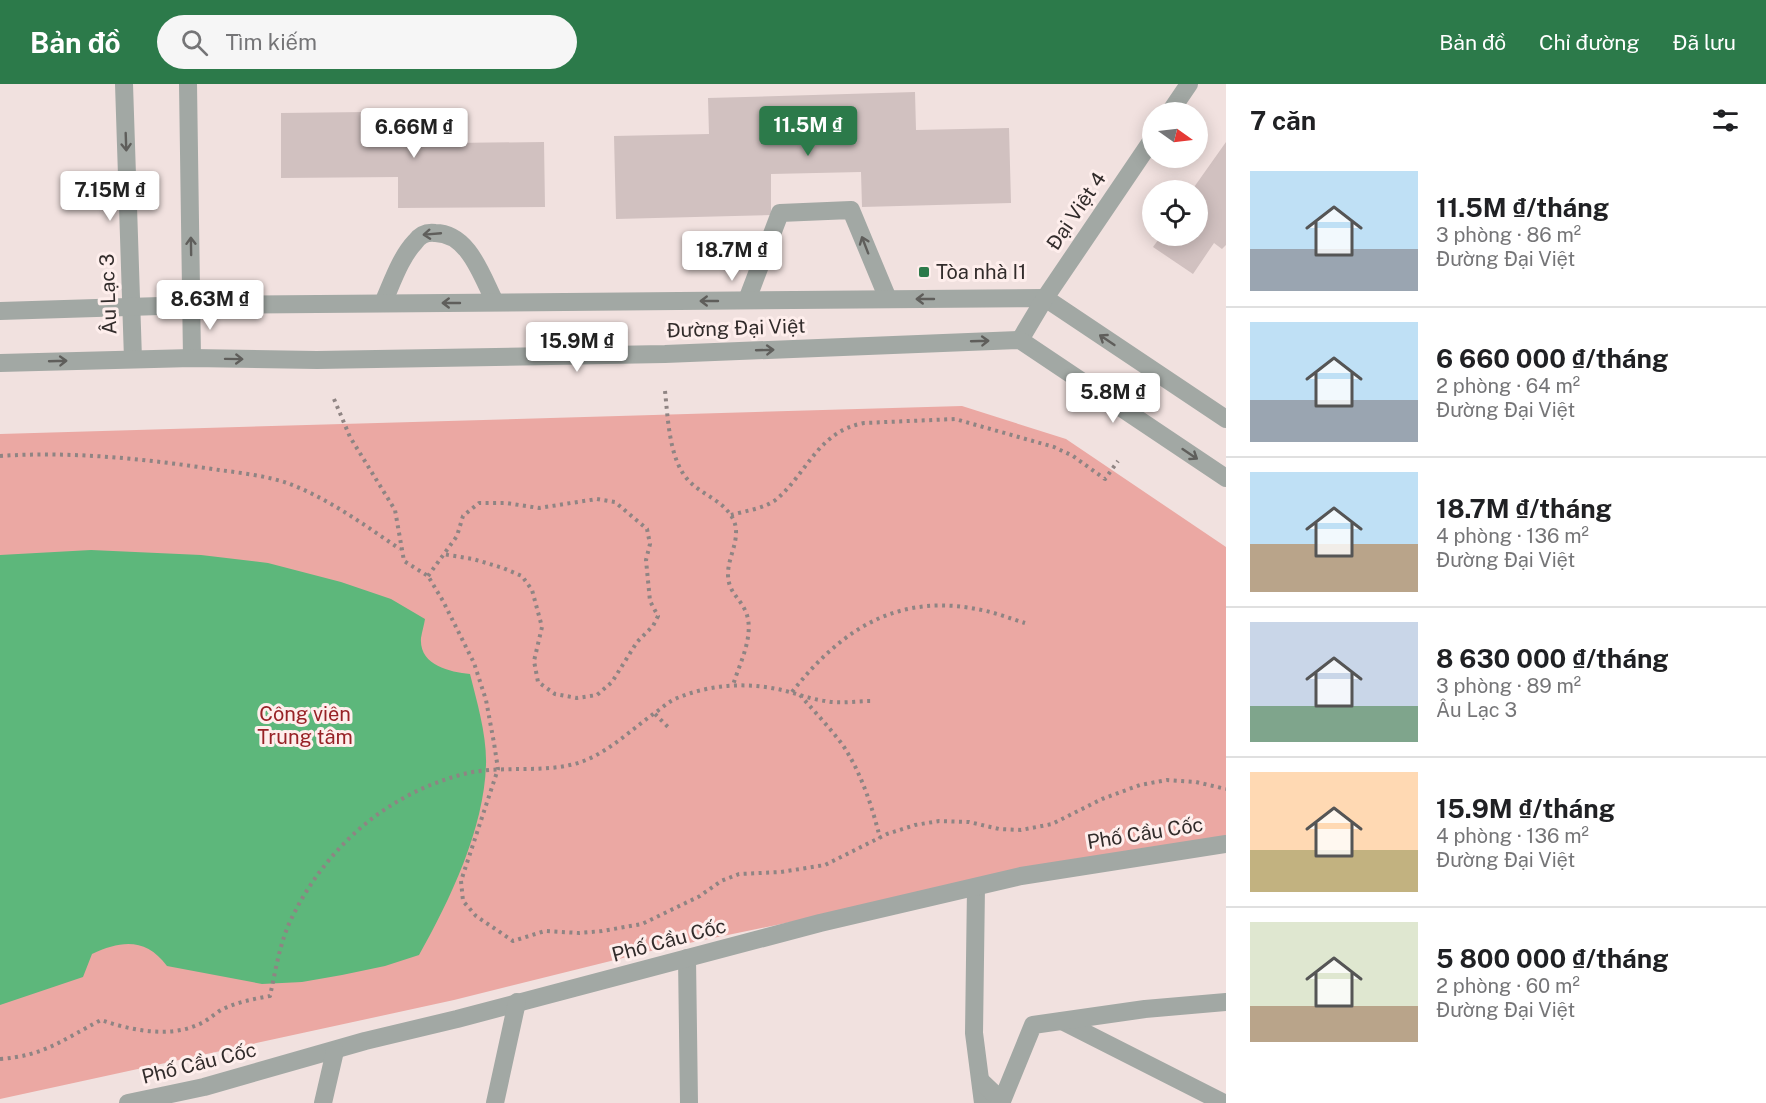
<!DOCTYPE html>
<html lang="vi">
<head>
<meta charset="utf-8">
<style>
	:root { --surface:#fff; --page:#f6f6f6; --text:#202124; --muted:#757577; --line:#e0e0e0; --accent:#2c7a4a }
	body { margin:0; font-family:"Public Sans",sans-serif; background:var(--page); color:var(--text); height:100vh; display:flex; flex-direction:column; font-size:22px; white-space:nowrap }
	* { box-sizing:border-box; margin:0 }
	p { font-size:20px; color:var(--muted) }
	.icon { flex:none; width:33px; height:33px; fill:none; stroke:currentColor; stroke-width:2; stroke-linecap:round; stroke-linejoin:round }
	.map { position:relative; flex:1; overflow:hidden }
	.details { display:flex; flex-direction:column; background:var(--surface); width:540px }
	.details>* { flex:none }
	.needle { width:39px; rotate:104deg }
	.tools { position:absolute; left:1142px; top:18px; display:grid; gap:12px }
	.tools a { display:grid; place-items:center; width:66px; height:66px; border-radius:50%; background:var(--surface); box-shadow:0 3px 15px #0003; font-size:30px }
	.price { position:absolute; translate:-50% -51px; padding:0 14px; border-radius:6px; background:#fff; color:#222; font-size:20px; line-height:39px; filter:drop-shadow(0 2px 3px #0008) }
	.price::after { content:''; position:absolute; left:50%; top:36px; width:18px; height:14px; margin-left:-9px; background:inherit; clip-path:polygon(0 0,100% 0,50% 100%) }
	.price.selected { background:var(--accent); color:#fff }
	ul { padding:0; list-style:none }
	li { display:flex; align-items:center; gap:18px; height:150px; padding:0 24px }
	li+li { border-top:2px solid var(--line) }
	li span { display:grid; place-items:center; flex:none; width:168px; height:120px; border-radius:0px; color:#555 }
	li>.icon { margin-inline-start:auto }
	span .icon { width:72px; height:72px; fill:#fffc; stroke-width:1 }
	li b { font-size:26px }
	h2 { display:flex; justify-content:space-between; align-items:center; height:72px; padding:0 24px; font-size:26px }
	header { display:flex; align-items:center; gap:36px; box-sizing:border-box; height:84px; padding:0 30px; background:var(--accent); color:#fff }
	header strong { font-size:28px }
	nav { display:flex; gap:33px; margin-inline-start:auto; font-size:21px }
	.search { width:420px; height:54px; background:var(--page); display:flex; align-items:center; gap:15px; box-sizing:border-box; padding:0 21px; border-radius:33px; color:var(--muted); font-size:22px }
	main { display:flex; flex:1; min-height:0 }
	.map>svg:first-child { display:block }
</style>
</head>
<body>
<header>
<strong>Bản đồ</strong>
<div class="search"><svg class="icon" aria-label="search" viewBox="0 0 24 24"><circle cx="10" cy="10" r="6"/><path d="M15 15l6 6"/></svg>Tìm kiếm</div>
<nav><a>Bản đồ</a><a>Chỉ đường</a><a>Đã lưu</a></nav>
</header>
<main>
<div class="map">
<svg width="1226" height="1019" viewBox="0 0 1226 1019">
	<rect width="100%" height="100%" fill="#f1e1df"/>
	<polygon fill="#eba8a3" points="962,322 1066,355 1226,463 1226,757 854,825 655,866 454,916 0,1015 0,350"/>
	<path fill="#5db77b" d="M 91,466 L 201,471 L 268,479 L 341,498 L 391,515 L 425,535 C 424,541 422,548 421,554 C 419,581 449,588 470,590 C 477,618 487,652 486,681 C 484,745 450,816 419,871 L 385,882 L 342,891 L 302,898 L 262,900 L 167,882 C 146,854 122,856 92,870 L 83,893 L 0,921 L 0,471 Z"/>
	<g fill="#d1c1c0">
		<polygon points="915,8 916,46 1009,44 1011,119 862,123 861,88 771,90 771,131 616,135 614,52 709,50 708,14"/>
		<polygon points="451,27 451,59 544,58 545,123 398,124 398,93 281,94 281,29"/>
		<polygon points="1226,58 1226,161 1222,165 1214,159 1193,190 1153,163 1161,152 1197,152 1197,106 1192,106"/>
	</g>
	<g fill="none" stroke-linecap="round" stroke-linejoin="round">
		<g stroke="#8f8483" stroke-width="4" stroke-dasharray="3 4.5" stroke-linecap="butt">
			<path d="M 665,307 C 668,334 669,378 690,398 C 704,412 725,417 734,437 C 741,455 728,472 728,490 C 728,508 739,513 745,526 C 756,549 740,578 733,601"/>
			<polyline points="334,315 350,353 395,426 404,477 428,492 443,517 474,579 486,616 494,659 498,685 461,797 463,817 476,832 513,857 545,847 579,849 602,847 642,840 700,812 721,797 739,790 781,788 825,781 887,750 915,741 939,737 969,738 999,745 1021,746 1052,740 1102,715 1140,701 1167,696 1196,698 1226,705"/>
			<path d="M 0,372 C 72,367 147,375 219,386 C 242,389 268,392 290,400 C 331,416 364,441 400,465"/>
			<path d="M 731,431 C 745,427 767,424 778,414 C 808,387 819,347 864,339 L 955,335 L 1054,363 L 1073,372 L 1105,395 L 1118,377"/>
			<polyline points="428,492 457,452 463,432 479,419 506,419 539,424 597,415 615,418 647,445 650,460 646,476 650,517 658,532 653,542 637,558 612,598 597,611 577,614 555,610 538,598 534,577 542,543 532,506 522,492 503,484 473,475 442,470"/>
			<path d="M 792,608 C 843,543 901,507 986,527 C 999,530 1012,535 1025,539"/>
			<path d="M 800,611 C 814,627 829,643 842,660 C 861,688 872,722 880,754"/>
			<polyline points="655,630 669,644"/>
			<path d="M 0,975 C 44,972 64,955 101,936 C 130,946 168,954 197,941 C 206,938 213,931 221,926 C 237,918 253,915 270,912 C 275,889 279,864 288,842 C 322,766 387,708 468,689 C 505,681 545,690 581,678 C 609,668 632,645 656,628 C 662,624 668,618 675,615 C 707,601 743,598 777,605 C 793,608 809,615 825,617 C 840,620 856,617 871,617"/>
		</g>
		<g stroke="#a2a8a4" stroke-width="18">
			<polyline points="124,0 133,275"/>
			<polyline points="188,0 192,274"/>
			<polyline points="1170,28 1189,0"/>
			<polyline points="747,216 780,129 851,126 888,215"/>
			<path d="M 383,219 C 392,199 400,174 415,158 C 420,151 427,148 435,149 C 469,149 482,193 495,218"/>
			<polyline points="0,227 192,221 1045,214 1226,335"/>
			<polyline points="1020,256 1045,214 1152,56"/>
			<polyline points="0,279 192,274 317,276 665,270 1020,256 1226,394"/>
			<polyline points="976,803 974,949 983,1019"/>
			<polyline points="687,874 689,1019"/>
			<polyline points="1062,937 1224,1019"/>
			<polyline points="982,998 1002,1017 1033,941 1145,925 1226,918"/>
			<polyline points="128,1019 204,1003 365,957 457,935 820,839 1021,792 1226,760"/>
			<polyline points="323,1019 335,967"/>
			<polyline points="495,1019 517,918"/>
		</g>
	</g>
	<defs><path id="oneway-shaft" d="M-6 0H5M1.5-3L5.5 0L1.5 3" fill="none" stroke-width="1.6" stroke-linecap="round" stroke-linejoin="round" transform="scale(1.5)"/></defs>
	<g stroke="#5f5e5b">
		<use href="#oneway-shaft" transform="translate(126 58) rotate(88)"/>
		<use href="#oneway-shaft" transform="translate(432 150) rotate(175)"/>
		<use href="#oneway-shaft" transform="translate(865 161) rotate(-111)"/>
		<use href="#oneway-shaft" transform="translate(191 162) rotate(-91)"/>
		<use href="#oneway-shaft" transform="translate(925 215) rotate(180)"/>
		<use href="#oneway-shaft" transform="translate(709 217) rotate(180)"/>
		<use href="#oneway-shaft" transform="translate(451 219) rotate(180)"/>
		<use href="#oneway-shaft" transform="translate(1107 256) rotate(-146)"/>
		<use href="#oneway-shaft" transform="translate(980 257) rotate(-2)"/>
		<use href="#oneway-shaft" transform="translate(765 266) rotate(-2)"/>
		<use href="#oneway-shaft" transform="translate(234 275) rotate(1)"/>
		<use href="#oneway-shaft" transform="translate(58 277) rotate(-2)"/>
		<use href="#oneway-shaft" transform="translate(1190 370) rotate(34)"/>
	</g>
	<rect fill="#2c7a4a" stroke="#feeeec" stroke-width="2" x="918" y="182" width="12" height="12" rx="3"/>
	<g text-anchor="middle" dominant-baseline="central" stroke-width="6" stroke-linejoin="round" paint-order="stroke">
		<g font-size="20" fill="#322c2b" stroke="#feeeec">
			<text transform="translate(1076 127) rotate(-56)">Đại Việt 4</text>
			<text transform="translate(108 210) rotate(-92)">Âu Lạc 3</text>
			<text transform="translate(736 244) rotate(-2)">Đường Đại Việt</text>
			<text transform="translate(1145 749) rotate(-9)">Phố Cầu Cốc</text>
			<text transform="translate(669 856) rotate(-15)">Phố Cầu Cốc</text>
			<text transform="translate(199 979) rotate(-14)">Phố Cầu Cốc</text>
		</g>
		<g font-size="20" fill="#322c2b" stroke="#feeeec" text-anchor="start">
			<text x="936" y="188">Tòa nhà I1</text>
		</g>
		<g font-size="20" fill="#972226" stroke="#feeeec">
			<text x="305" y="630">Công viên<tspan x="305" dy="23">Trung tâm</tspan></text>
		</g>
	</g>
</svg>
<div class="tools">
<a><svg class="needle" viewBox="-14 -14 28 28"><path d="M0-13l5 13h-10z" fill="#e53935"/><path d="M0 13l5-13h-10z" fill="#757577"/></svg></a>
<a><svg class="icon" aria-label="locate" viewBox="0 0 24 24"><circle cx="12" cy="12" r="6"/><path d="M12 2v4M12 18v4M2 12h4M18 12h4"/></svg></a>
</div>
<b class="price selected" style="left:808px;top:73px">11.5M ₫</b>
<b class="price" style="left:414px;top:75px">6.66M ₫</b>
<b class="price" style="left:110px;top:138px">7.15M ₫</b>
<b class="price" style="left:732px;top:198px">18.7M ₫</b>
<b class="price" style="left:210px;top:247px">8.63M ₫</b>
<b class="price" style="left:577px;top:289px">15.9M ₫</b>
<b class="price" style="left:1113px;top:340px">5.8M ₫</b>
</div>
<section class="details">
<h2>7 căn<svg class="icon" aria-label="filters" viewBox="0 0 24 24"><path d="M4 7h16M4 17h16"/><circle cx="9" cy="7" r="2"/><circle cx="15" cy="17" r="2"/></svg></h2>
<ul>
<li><span style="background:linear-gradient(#bfe0f5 65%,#9aa5b1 0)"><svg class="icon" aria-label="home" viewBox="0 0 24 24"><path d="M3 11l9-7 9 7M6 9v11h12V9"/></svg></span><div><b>11.5M ₫/tháng</b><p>3 phòng · 86 m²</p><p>Đường Đại Việt</p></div></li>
<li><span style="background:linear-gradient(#bfe0f5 65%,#9aa5b1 0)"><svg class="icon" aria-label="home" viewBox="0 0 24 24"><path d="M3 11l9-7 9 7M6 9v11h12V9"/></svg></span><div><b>6 660 000 ₫/tháng</b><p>2 phòng · 64 m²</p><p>Đường Đại Việt</p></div></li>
<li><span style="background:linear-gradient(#bfe0f5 60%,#b9a48a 0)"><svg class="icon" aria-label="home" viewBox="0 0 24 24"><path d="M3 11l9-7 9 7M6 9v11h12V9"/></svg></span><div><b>18.7M ₫/tháng</b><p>4 phòng · 136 m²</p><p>Đường Đại Việt</p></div></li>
<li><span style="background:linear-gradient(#c9d6e8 70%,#7fa58c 0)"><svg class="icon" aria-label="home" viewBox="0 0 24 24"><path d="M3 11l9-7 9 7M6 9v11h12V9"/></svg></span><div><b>8 630 000 ₫/tháng</b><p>3 phòng · 89 m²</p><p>Âu Lạc 3</p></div></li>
<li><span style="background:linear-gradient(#ffd9b3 65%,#c2b280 0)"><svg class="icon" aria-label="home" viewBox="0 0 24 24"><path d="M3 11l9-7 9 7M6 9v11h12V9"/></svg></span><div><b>15.9M ₫/tháng</b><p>4 phòng · 136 m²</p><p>Đường Đại Việt</p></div></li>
<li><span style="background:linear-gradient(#dfe7d0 70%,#b9a48a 0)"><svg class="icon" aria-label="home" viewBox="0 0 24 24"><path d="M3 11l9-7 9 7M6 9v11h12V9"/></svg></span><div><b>5 800 000 ₫/tháng</b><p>2 phòng · 60 m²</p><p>Đường Đại Việt</p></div></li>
</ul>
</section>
</main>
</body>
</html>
